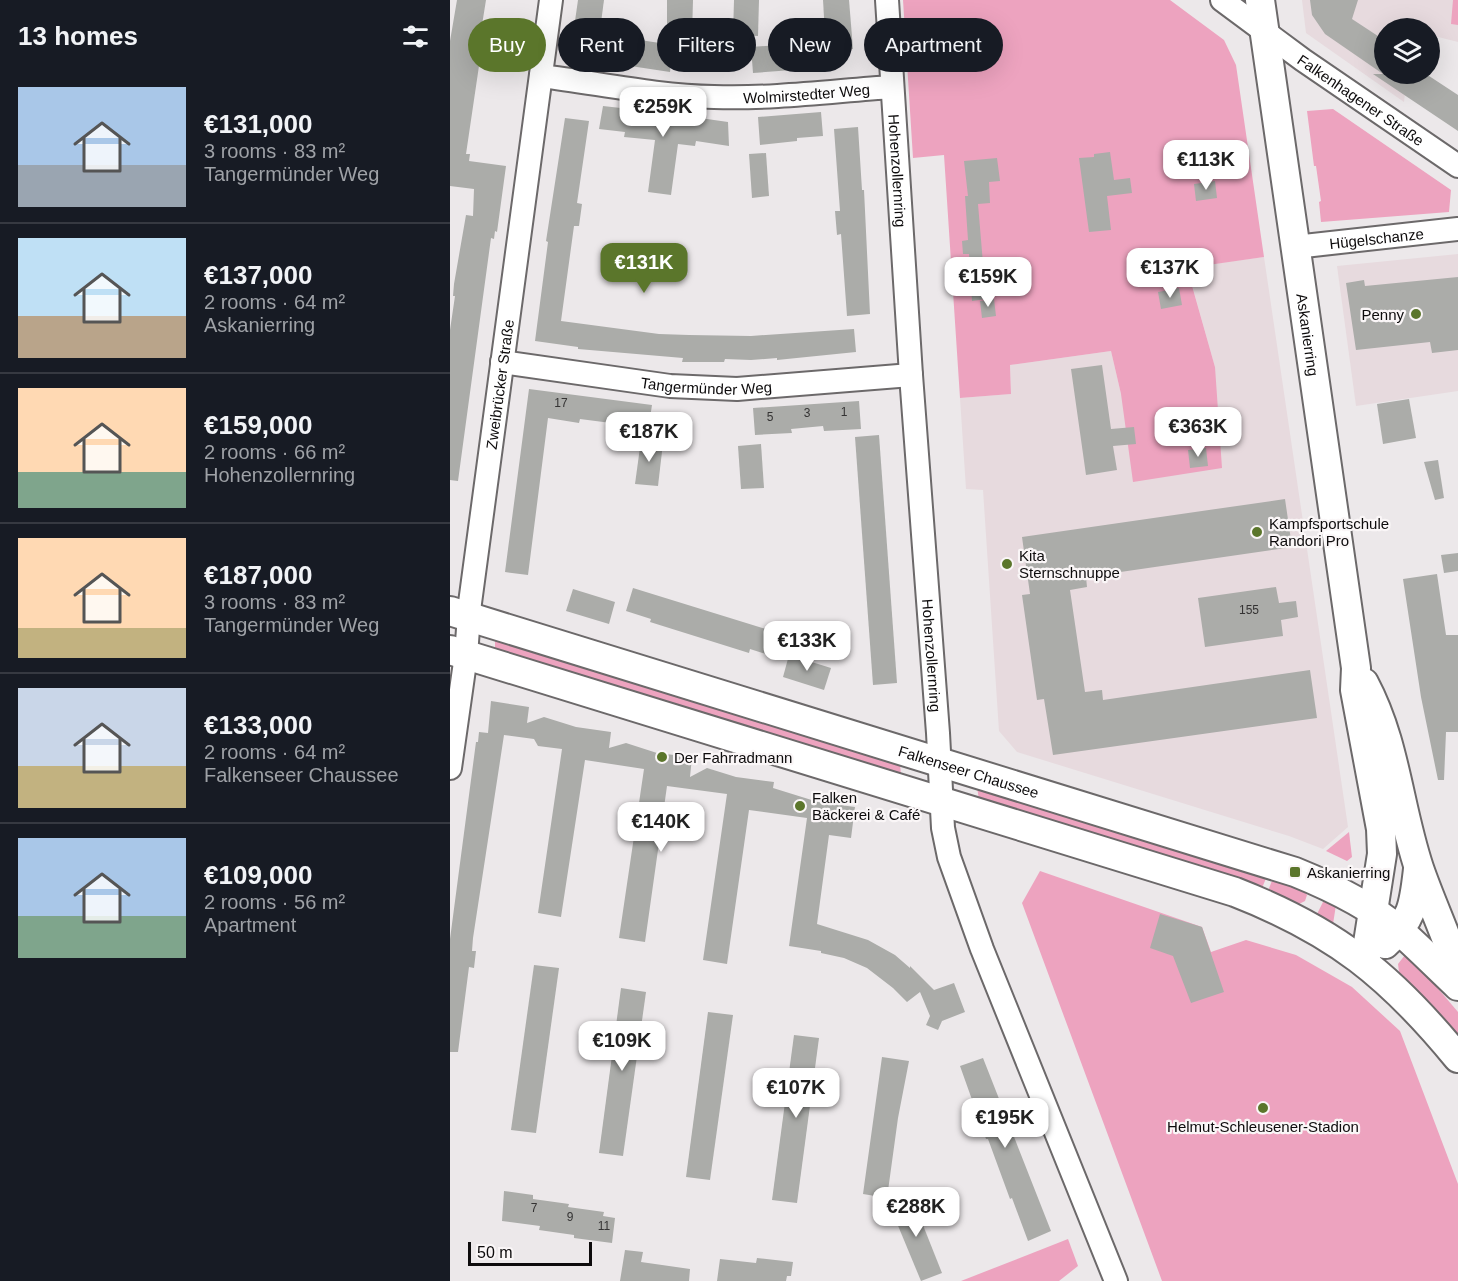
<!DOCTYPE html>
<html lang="en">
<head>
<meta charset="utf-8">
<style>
	:root { --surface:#171b24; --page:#20242c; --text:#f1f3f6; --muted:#9ea1a6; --line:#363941; --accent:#5b762b }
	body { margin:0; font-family:Helvetica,sans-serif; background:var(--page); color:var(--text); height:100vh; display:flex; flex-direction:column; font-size:22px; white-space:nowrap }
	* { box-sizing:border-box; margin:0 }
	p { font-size:20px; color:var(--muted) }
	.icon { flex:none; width:33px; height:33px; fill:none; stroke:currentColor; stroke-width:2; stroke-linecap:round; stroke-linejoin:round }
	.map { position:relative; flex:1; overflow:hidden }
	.side { display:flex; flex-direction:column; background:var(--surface); width:450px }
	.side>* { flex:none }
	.banner { position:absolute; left:18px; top:18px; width:570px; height:54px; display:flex; gap:12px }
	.tools { position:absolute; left:924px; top:18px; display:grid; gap:12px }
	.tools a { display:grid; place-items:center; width:66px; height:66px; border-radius:50%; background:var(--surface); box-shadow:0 6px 24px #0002; font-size:30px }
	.scale { position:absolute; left:18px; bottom:15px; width:124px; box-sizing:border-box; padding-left:6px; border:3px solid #0d0b0c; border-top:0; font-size:16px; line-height:21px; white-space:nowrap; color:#0d0b0c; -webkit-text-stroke:4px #faf6f7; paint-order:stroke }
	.price { position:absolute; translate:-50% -51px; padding:0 14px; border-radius:12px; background:#fff; color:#222; font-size:20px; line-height:39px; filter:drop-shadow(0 2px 3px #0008) }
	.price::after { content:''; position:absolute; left:50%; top:36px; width:18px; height:14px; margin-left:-9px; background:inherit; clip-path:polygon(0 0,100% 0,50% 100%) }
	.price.selected { background:var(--accent); color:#fff }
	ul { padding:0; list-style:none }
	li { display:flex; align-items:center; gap:18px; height:150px; padding:0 18px }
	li+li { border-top:2px solid var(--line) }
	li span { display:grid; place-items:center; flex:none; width:168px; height:120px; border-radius:0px; color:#555 }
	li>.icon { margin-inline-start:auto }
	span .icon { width:72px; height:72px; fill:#fffc; stroke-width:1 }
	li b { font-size:26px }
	h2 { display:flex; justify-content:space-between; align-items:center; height:72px; padding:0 18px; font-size:26px }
	.pill { padding:0 21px; border-radius:27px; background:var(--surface); box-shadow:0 6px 24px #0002; font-size:21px; line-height:54px }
	.pill.selected { background:var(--accent); color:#fff }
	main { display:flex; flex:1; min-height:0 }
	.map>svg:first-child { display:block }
</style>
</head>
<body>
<main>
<section class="side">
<h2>13 homes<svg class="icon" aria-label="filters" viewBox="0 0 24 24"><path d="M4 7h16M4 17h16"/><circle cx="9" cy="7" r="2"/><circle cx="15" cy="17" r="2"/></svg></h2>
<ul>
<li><span style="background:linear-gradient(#a9c7e8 65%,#9aa5b1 0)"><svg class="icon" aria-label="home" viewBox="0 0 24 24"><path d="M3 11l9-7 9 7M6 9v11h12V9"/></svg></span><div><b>€131,000</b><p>3 rooms · 83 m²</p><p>Tangermünder Weg</p></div></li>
<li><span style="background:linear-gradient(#bfe0f5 65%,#b9a48a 0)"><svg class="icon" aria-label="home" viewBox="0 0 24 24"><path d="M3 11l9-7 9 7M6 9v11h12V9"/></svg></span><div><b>€137,000</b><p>2 rooms · 64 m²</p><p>Askanierring</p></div></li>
<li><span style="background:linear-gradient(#ffd9b3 70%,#7fa58c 0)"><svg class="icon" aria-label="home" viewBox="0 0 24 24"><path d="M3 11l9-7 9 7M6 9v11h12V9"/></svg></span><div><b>€159,000</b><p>2 rooms · 66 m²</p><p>Hohenzollernring</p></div></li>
<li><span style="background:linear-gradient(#ffd9b3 75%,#c2b280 0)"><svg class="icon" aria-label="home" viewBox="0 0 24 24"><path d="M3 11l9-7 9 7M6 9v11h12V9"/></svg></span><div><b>€187,000</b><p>3 rooms · 83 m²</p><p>Tangermünder Weg</p></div></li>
<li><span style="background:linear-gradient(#c9d6e8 65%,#c2b280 0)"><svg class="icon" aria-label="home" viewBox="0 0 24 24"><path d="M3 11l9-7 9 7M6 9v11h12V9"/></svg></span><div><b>€133,000</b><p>2 rooms · 64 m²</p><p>Falkenseer Chaussee</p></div></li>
<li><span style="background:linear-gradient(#a9c7e8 65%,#7fa58c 0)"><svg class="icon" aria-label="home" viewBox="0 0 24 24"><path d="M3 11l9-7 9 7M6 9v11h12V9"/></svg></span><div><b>€109,000</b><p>2 rooms · 56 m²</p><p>Apartment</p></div></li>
</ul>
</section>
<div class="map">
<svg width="1008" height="1281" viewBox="0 0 1008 1281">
	<rect width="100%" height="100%" fill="#ece8ea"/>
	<g fill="#e7dade">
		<polygon points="852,0 1008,0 1008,42 980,35 980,28 934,28 934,74 957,74 954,102 856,33"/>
		<polygon points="1008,254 1008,391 906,406 887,266"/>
		<polygon points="814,257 898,827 873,849 839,836 567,752 549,731 533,490 516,489 510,398 561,394 560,365 661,351 671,394 765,367 737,267"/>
	</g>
	<g fill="#eda3bf">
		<polygon points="453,0 720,0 774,40 786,65 814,257 737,268 765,367 772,468 683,482 671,394 661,351 560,365 561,394 510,398 494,155 463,158"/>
		<polygon points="1003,0 1008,0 1008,25 1001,24"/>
		<polygon points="883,109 1001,190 999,212 871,222 869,202 871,201 866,166 864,166 857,111"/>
		<polygon points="45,640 450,763 451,775 45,650"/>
		<polygon points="527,787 817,876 812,888 529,800"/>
		<polygon points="899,832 902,857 897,861 876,851"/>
		<polygon points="590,871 752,927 761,952 796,940 846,955 902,987 950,1031 1008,1184 1008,1281 712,1281 572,903"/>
		<polygon points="823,878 852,889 857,895 855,901 849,904 818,891"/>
		<polygon points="874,900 886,905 883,924 867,914"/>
		<polygon points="955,955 973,971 1008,1012 1008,1037 949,972 948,964"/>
		<polygon points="618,1239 628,1266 609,1281 511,1281"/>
	</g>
	<g fill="#abaca9">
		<polygon points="7,0 36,0 32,25 34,32 16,154 20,154 19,161 56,166 47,232 45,231 44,239 41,238 8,481 0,480 0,330 5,296 3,296 4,284 16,215 23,216 24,189 0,186 0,41"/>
		<polygon points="128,0 154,0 148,45 122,42"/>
		<polygon points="217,0 243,0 242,35 217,34"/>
		<polygon points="284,0 309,0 308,36 283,35"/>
		<polygon points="373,0 399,0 403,49 376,51"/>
		<polygon points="860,0 908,0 902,19 934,40 934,74 976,74 1008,95 1008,131 923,74 933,74 875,34 862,15"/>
		<polygon points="157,35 223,45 220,72 154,62"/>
		<polygon points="368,42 369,68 303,73 301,47"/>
		<polygon points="153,106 215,113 214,119 249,123 250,118 278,122 279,146 246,141 245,146 228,144 221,195 198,192 205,140 174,137 175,132 149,129"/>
		<polygon points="371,112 373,136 347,138 347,141 310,145 308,117"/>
		<polygon points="115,118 139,121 127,203 132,204 129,226 124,226 111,321 209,334 239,335 301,336 404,329 406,352 327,360 327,358 301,360 275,359 274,362 232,362 233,358 128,349 128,347 85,341 98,242 96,241"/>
		<polygon points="408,127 412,190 414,190 420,314 397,316 391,234 387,235 385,211 390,211 384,129"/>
		<polygon points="660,152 664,180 680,178 682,193 657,196 661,230 639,232 629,158 644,157 644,154"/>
		<polygon points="316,153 319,196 302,198 299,154"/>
		<polygon points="547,158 550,181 539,182 540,203 528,204 536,299 522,301 519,254 513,254 512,241 518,240 515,196 518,196 514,161"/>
		<polygon points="765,181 767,198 746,201 744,184"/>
		<polygon points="1008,277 1008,350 982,353 980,342 906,350 896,283 914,280 915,286"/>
		<polygon points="729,288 732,305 711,309 708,292"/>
		<polygon points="544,299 546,316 532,318 530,301"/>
		<polygon points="652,365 661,429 684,427 686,444 663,446 667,470 636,475 621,369"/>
		<polygon points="79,389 202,405 198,431 161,427 161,423 130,419 129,423 98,418 78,575 55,572"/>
		<polygon points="959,399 966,438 933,444 927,404"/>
		<polygon points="409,401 411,429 374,431 373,426 341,429 342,433 305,435 303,408"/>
		<polygon points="429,435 447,683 423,685 405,437"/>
		<polygon points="191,440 213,443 208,486 185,484"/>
		<polygon points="311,444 314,488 291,489 288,446"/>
		<polygon points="756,448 758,466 740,468 738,450"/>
		<polygon points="988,460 994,498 985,500 974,462"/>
		<polygon points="835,499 842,547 636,577 637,587 620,590 635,692 652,690 653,700 860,670 867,718 603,755 594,699 587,700 572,595 580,594 572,537"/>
		<polygon points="1008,553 1008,571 994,573 991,555"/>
		<polygon points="987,574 996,635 1008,635 1008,732 996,732 994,780 988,780 971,697 953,579"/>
		<polygon points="826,587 829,603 846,601 848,617 831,620 833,636 755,647 748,598"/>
		<polygon points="183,588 332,634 325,657 300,649 299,653 200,622 201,619 176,611"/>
		<polygon points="123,589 165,602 159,624 116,611"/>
		<polygon points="339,655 381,668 374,690 333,677"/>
		<polygon points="41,701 79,707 77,723 94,717 126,727 161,732 159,748 176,743 207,753 242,757 240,777 257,768 286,777 324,782 323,788 368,802 405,807 401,838 379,835 367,924 418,940 445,955 460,968 460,966 484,990 504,983 515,1012 492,1021 488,1030 476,1025 480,1016 470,992 457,1002 443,988 417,968 394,958 371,953 371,951 339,946 357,818 299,810 277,964 253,960 277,794 217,786 195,942 169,938 194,769 135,760 111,917 88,913 112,749 88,746 84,739 54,735 23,938 22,951 26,951 24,968 19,967 8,1052 0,1052 0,939 26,742 28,742 29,732 38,733"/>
		<polygon points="710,914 752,927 774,992 741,1003 723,956 700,948"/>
		<polygon points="84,965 109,968 86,1133 61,1130"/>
		<polygon points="171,988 196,992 173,1156 149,1153"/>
		<polygon points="258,1012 283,1015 260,1180 236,1177"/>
		<polygon points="344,1035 369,1038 347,1203 322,1200"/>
		<polygon points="432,1057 459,1061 448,1118 437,1198 413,1194"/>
		<polygon points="533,1058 601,1231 578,1241 562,1198 560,1199 538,1139 536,1139 510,1066"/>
		<polygon points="54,1191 83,1195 83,1199 119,1204 118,1207 154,1212 153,1216 165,1218 162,1243 124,1238 124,1235 89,1230 90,1226 52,1221"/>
		<polygon points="461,1195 492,1273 471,1281 439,1204"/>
		<polygon points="175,1250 193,1252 191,1262 240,1269 239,1281 170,1281"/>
		<polygon points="307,1258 343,1262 341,1276 337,1276 336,1281 267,1281 270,1259 306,1263"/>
	</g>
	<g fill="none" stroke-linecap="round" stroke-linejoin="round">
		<g stroke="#6c696a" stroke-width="26">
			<g id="minor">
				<path id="s1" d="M 437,0 L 461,375 L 488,733 L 493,828 L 499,857 L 532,949 L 666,1281"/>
				<path id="s2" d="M 772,0 L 853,60 L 1008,166"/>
				<path id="s3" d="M 91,76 C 148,83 206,96 264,97 C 323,99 383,91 442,87"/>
				<path id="s4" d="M 845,247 L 1008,229"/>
				<path id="s5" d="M 52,362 L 220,386 L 287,389 L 461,375"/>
				<path id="s6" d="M 0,768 L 16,655 L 20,603 L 101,0"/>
			</g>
		</g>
		<g stroke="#6c696a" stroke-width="32">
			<g id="major">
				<path id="s7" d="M 810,0 L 906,668 L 905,690 L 931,829 L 932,854 L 915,962"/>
				<path id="s8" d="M 0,611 L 845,872 C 882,887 920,905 950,931 C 970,949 989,968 1008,986"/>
				<path d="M 0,650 L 785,892 C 885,931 940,975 1008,1058"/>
				<path d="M 914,683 C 946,743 948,805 969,868 C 981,903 997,936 1008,971"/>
				<path d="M 935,944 C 963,920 964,904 968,869"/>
			</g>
		</g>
		<use href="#minor" stroke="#fff" stroke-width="22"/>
		<use href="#major" stroke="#fff" stroke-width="28"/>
	</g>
	<g fill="#5b762b" stroke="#faf6f7" stroke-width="2">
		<circle cx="966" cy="314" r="6"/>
		<circle cx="807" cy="532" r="6"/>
		<circle cx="557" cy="564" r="6"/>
		<circle cx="212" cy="757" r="6"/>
		<circle cx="350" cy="806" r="6"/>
		<rect x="839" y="866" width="12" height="12" rx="3"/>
		<circle cx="813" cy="1108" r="6"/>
	</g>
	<g text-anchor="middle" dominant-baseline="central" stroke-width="4.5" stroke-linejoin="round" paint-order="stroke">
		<g font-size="12" fill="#343333">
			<text x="111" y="403">17</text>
			<text x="394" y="412">1</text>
			<text x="357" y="413">3</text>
			<text x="320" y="417">5</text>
			<text x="799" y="610">155</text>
			<text x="84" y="1208">7</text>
			<text x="120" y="1217">9</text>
			<text x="154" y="1226">11</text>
		</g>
		<g font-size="15" fill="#0d0b0c" stroke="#faf6f7">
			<text stroke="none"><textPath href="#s3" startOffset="267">Wolmirstedter Weg</textPath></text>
			<text stroke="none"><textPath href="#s2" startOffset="171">Falkenhagener Straße</textPath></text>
			<text stroke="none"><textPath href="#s1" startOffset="171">Hohenzollernring</textPath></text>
			<text stroke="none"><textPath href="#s4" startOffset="82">Hügelschanze</textPath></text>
			<text stroke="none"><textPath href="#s7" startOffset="338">Askanierring</textPath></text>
			<text stroke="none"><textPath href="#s5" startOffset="206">Tangermünder Weg</textPath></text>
			<text stroke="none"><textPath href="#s6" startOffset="387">Zweibrücker Straße</textPath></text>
			<text stroke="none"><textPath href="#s1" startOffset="657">Hohenzollernring</textPath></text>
			<text stroke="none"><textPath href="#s8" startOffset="543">Falkenseer Chaussee</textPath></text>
		</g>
		<g font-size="15" fill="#0d0b0c" stroke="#faf6f7" text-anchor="start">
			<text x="954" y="314" text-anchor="end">Penny</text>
			<text x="819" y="523">Kampfsportschule<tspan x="819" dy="17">Randori Pro</tspan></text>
			<text x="569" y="555">Kita<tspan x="569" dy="17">Sternschnuppe</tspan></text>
			<text x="224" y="757">Der Fahrradmann</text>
			<text x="362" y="797">Falken<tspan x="362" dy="17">Bäckerei &amp; Café</tspan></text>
			<text x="857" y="872">Askanierring</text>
			<text x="813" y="1126" text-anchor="middle">Helmut-Schleusener-Stadion</text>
		</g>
	</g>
</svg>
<div class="tools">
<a><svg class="icon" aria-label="layers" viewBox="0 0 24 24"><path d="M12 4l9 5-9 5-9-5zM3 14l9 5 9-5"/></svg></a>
</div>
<div class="scale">50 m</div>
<b class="price" style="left:213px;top:138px">€259K</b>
<b class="price" style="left:756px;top:191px">€113K</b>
<b class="price selected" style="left:194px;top:294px">€131K</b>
<b class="price" style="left:720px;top:299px">€137K</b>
<b class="price" style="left:538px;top:308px">€159K</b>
<b class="price" style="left:748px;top:458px">€363K</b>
<b class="price" style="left:199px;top:463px">€187K</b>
<b class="price" style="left:357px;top:672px">€133K</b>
<b class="price" style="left:211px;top:853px">€140K</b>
<b class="price" style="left:172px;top:1072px">€109K</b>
<b class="price" style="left:346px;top:1119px">€107K</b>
<b class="price" style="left:555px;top:1149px">€195K</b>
<b class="price" style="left:466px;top:1238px">€288K</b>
<div class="banner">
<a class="pill selected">Buy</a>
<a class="pill">Rent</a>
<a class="pill">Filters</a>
<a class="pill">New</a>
<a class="pill">Apartment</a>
</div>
</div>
</main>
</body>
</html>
